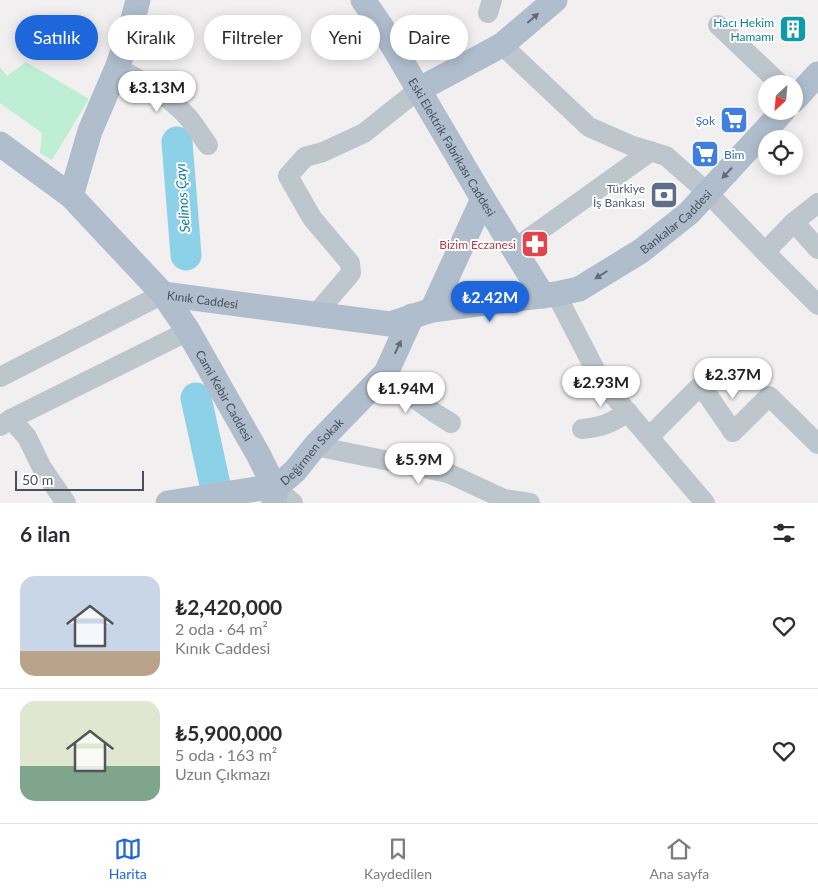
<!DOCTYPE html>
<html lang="tr">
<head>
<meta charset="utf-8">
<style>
	:root { --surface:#fff; --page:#f2f2f3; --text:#2b2b33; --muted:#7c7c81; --line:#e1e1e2; --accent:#1e66dc }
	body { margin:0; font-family:Lato,sans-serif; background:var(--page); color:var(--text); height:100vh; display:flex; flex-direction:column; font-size:19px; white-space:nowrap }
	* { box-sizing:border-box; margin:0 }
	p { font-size:16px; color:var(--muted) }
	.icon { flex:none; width:28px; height:28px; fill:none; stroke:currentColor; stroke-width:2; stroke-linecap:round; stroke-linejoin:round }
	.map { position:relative; height:503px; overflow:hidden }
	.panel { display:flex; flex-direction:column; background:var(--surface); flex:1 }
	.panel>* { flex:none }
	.guide { position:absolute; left:15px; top:15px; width:500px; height:45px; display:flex; gap:10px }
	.needle { width:32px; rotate:206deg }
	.controls { position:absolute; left:758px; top:75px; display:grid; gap:10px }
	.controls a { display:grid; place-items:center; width:45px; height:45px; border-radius:50%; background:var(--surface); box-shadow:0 2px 12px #0003; font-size:25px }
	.scale { position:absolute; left:15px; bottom:12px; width:129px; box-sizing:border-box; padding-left:5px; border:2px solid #47515c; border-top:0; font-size:14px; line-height:18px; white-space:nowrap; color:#47515c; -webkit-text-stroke:4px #fff; paint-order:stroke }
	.price { position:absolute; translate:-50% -42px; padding:0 11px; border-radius:18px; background:#fff; color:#222; font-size:16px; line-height:32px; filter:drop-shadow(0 1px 2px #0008) }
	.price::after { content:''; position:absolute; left:50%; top:30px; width:15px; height:11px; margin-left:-8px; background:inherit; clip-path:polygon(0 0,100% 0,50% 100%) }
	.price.selected { background:var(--accent); color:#fff }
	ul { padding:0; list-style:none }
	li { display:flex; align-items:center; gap:15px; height:125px; padding:0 20px }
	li+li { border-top:1px solid var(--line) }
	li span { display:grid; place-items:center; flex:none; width:140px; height:100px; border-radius:15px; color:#555 }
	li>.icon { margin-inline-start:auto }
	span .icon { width:60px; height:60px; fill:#fffc; stroke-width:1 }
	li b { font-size:21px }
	h2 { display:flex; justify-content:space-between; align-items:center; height:60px; padding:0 20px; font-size:21px }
	.pill { padding:0 18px; border-radius:22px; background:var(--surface); box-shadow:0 2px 12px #0003; font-size:18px; line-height:45px }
	.pill.selected { background:var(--accent); color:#fff }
	.tabs { display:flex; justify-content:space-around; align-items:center; height:70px; border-top:1px solid var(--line); background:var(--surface); font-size:14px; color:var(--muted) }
	.tabs a { display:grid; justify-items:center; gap:2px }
	.tabs .selected { color:var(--accent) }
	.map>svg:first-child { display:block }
</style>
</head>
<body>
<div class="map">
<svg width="818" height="503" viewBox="0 0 818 503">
	<rect width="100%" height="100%" fill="#f1efef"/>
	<polygon fill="#beeed3" points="26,62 89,99 52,160 40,153 42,133 0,103 0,67 7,76"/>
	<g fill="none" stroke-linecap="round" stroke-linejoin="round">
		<g stroke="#8dd1e9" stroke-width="31">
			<polyline points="177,142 186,255"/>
			<polyline points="196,398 219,503"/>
		</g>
		<g stroke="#bdc5cd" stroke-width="20">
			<polyline points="488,13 492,0"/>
			<polyline points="718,25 780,84"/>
			<polyline points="502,45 589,127 630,145 666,156 708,193 765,252 818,305"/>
			<path d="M 117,68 C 142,80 168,96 187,116 C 195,125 201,136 208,145"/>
			<polyline points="794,222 818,249"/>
			<polyline points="514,249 651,151"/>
			<polyline points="765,252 794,222 818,203"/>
			<polyline points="556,294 601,381 705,503"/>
			<polyline points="316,314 351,273 350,263 312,218 288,176 305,157 323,152 364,133 418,90"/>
			<path d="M 386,373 C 406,393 427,409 451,423"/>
			<polyline points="0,377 163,294"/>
			<polyline points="11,419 27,437 42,468 66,503"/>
			<polyline points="0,426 11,419 178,336 187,329"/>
			<path d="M 582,429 C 603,427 611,423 628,412"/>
			<polyline points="650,436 699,387 709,397 733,432 769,396 818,444"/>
			<polyline points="315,446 448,473 504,499 530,503"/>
			<polyline points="275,488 293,503"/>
		</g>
		<g stroke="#afbdcd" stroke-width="25">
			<path id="s1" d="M 363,0 L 381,26 L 483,199 L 543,296"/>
			<polyline points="418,90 502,45 555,0"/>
			<polyline points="794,100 818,74"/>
			<path id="s2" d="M 0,144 L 71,196 L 163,294 L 187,329 L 258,454 L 275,488 L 274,503"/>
			<polyline points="71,196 90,131 117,68 130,31 138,0"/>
			<path id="s3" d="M 163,294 L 390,324 L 432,310 L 556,294 L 579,289 L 641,251 L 689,213 L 783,111"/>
			<polyline points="432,310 483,199"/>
			<path id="s4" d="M 168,503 L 256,489 L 275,488 L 295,471 L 315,446 L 386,373 L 412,316"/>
		</g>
	</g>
	<defs><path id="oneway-solid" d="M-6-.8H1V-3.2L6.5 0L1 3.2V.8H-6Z" transform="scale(1.25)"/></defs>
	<g fill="#616c78">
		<use href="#oneway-solid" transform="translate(533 18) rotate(-41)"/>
		<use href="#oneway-solid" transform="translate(727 173) rotate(133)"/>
		<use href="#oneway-solid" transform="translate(601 275) rotate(148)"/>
		<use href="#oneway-solid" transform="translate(398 347) rotate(-65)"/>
	</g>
	<defs>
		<g id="building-square" transform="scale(1.4375)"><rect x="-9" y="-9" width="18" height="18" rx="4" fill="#0f9aa8" stroke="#fff"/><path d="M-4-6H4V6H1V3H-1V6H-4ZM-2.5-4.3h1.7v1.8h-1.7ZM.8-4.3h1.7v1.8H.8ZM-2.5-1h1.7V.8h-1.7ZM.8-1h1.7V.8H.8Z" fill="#fff"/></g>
		<g id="supermarket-square" transform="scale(1.4375)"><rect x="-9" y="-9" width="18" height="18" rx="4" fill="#3f7fe0" stroke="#fff"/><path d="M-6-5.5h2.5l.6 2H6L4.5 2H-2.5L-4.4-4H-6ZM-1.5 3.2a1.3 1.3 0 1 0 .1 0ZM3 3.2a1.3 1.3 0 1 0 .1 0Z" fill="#fff"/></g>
		<g id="bank-square" transform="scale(1.4375)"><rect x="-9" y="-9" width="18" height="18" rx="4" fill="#5c6f8a" stroke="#fff"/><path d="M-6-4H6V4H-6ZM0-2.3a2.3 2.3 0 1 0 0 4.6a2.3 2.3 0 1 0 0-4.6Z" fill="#fff"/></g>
		<g id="pharmacy-square" transform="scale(1.4375)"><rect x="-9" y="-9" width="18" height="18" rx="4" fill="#e0444e" stroke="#fff"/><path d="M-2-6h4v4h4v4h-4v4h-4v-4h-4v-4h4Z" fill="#fff"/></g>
	</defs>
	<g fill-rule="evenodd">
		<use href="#building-square" x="793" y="29"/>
		<use href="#supermarket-square" x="734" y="120"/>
		<use href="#supermarket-square" x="705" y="154"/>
		<use href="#bank-square" x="664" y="195"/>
		<use href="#pharmacy-square" x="535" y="244"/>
	</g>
	<g text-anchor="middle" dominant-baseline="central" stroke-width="4" stroke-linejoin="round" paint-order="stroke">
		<g font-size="12" fill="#0d838f" stroke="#fff" text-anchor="end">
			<text x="774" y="22">Hacı Hekim<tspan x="774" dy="14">Hamamı</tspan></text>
		</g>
		<g font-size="12" fill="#366cbe" stroke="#fff" text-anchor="end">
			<text x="715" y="120">Şok</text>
			<text x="724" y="154" text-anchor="start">Bim</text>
		</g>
		<g font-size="12" fill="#47515c" stroke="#fff">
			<text stroke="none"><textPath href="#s1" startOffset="172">Eski Elektrik Fabrikası Caddesi</textPath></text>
			<text stroke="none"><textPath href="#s3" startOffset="540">Bankalar Caddesi</textPath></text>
			<text stroke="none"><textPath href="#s3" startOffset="40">Kınık Caddesi</textPath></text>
			<text stroke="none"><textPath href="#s2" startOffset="341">Cami Kebir Caddesi</textPath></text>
			<text stroke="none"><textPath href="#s4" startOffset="160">Değirmen Sokak</textPath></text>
		</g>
		<g font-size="12" fill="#4e5e75" stroke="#fff" text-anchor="end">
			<text x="645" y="188">Türkiye<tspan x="645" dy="14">İş Bankası</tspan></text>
		</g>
		<g font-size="12" fill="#be3a42" stroke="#fff" text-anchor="end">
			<text x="516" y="244">Bizim Eczanesi</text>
		</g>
		<g font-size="14" font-style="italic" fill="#107ea6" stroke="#fff">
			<text transform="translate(182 198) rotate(-94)">Selinos Çayı</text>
		</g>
	</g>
</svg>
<div class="controls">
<a><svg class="needle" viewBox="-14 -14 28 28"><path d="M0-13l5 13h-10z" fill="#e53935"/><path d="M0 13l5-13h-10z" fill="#7c7c81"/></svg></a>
<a><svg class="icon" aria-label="locate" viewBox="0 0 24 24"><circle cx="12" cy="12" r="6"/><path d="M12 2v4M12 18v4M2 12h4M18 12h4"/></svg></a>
</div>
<div class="scale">50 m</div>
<b class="price" style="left:157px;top:113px">₺3.13M</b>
<b class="price selected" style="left:490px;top:323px">₺2.42M</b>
<b class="price" style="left:733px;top:400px">₺2.37M</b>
<b class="price" style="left:601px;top:408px">₺2.93M</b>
<b class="price" style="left:406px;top:414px">₺1.94M</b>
<b class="price" style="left:419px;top:485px">₺5.9M</b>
<div class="guide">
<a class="pill selected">Satılık</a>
<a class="pill">Kiralık</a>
<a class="pill">Filtreler</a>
<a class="pill">Yeni</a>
<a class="pill">Daire</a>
</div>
</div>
<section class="panel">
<h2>6 ilan<svg class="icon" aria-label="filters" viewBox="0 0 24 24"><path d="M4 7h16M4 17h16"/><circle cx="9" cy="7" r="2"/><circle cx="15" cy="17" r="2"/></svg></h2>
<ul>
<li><span style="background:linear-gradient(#c9d6e8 75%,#b9a48a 0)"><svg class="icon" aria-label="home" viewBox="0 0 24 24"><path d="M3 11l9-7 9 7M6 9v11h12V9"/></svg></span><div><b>₺2,420,000</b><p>2 oda · 64 m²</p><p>Kınık Caddesi</p></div><svg class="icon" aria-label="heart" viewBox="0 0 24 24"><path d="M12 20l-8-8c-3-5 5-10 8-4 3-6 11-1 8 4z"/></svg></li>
<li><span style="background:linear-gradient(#dfe7d0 65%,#7fa58c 0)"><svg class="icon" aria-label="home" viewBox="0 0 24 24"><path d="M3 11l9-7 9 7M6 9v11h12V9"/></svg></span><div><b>₺5,900,000</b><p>5 oda · 163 m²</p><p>Uzun Çıkmazı</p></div><svg class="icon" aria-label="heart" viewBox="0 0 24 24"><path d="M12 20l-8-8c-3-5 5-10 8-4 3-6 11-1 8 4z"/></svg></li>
</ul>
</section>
<nav class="tabs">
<a class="selected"><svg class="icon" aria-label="map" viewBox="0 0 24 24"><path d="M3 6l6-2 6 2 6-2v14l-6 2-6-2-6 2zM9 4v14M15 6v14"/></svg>Harita</a>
<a><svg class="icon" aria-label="saved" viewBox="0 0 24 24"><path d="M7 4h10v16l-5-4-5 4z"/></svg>Kaydedilen</a>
<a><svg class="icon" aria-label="home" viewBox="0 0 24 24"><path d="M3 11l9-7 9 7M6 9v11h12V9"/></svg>Ana sayfa</a>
</nav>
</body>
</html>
